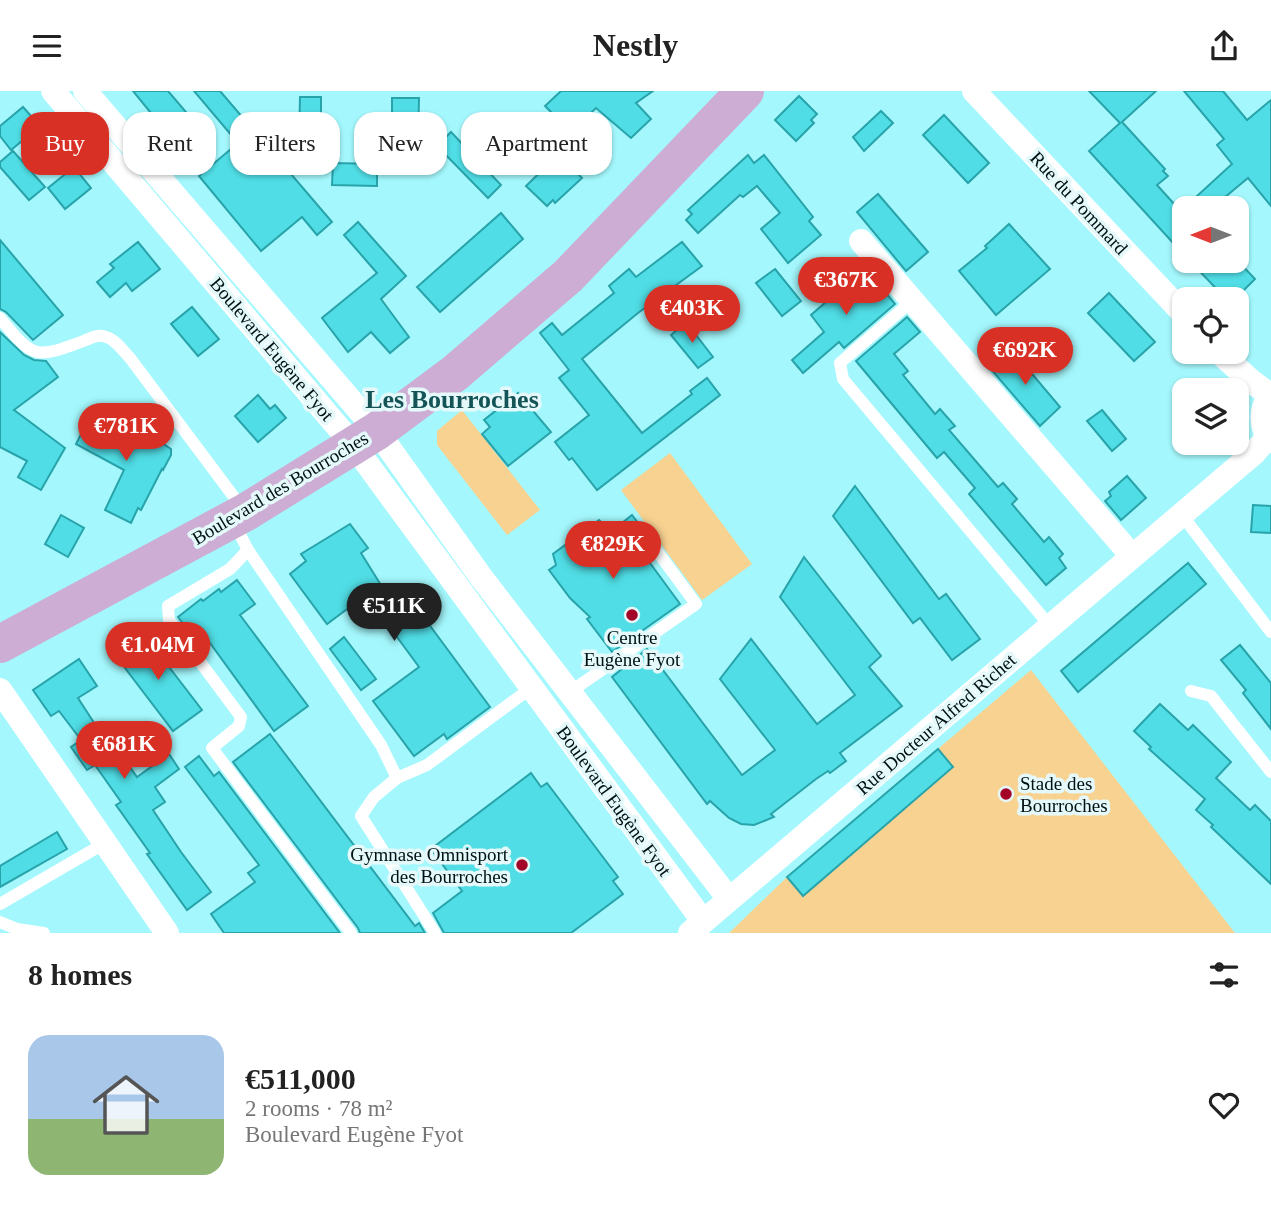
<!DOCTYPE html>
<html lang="en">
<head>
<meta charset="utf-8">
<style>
	:root { --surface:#fff; --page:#f6f6f6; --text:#222; --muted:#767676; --accent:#d93025 }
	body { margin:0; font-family:Georgia,serif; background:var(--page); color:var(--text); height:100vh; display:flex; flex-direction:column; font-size:26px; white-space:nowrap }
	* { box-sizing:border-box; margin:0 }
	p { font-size:23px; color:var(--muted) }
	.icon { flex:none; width:38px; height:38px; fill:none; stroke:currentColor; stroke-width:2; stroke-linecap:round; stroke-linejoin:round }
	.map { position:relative; height:842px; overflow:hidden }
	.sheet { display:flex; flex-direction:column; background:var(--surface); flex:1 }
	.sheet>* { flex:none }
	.top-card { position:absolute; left:21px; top:21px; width:700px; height:63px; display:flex; gap:14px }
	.needle { width:46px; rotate:270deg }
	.controls { position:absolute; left:1172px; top:105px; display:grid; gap:14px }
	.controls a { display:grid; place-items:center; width:77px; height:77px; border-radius:14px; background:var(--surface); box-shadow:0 2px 5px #0004; font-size:35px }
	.price { position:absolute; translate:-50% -60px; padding:0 16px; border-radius:24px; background:var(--accent); color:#fff; font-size:23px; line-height:46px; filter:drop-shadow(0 2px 4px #0008) }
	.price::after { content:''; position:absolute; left:50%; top:42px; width:21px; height:16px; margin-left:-10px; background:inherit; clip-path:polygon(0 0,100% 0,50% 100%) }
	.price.active { background:#222; color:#fff }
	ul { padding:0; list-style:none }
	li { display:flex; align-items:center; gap:21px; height:175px; padding:0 28px }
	li span { display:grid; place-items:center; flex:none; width:196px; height:140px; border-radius:21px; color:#555 }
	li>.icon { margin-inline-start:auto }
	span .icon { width:84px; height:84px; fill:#fffc; stroke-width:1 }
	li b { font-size:30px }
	h2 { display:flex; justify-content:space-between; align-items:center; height:84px; padding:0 28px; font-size:30px }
	.pill { padding:0 24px; border-radius:21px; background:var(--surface); box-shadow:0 2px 5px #0004; font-size:24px; line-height:63px }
	.pill.active { background:var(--accent); color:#fff }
	header { display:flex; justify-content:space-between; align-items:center; height:91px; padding:0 28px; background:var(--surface); font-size:32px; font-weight:600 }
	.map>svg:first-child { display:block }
</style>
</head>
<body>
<header><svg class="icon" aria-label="menu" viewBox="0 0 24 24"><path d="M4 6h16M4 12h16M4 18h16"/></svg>Nestly<svg class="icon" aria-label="share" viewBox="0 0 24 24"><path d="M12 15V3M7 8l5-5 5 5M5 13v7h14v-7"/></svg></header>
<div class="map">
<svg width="1271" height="842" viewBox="0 0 1271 842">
	<rect width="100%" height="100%" fill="#a4f8fd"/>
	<g fill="#f8d291">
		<polygon points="462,319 540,419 507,444 437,354 437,340"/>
		<polygon points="670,362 752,473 702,509 621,399"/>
		<polygon points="1031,579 1235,842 729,842 787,786"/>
	</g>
	<g fill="#50dde5" stroke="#28a3aa" stroke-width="2">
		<polygon points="133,0 168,0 186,21 164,38"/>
		<polygon points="194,0 220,0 332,131 317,144 302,126 261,160 199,85 238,52"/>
		<polygon points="561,0 653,0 636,12 651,28 631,47 596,17 571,41 545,15"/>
		<polygon points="1089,0 1156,0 1122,31 1165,78 1163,80 1168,85 1157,94 1185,125 1185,165 1089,60 1120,32"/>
		<polygon points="1184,0 1223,0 1247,29 1271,9 1271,115 1248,87 1212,117 1184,117 1232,73 1217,54 1224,48"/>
		<polygon points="799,5 817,23 811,29 814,32 796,50 775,29"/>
		<polygon points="300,6 321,6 321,50 299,50"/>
		<polygon points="392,7 419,7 418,51 392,51"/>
		<polygon points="23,16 40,35 11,59 0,45 0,35"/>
		<polygon points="881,20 893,32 864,60 853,46"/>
		<polygon points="944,24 989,72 968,92 923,44"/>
		<polygon points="451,41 501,94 488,107 437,55"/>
		<polygon points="565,57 585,78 579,84 582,87 555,112 553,109 547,115 526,95"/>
		<polygon points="13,60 45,96 29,109 0,76 0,71"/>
		<polygon points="748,64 754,72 764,64 813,126 809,130 821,144 788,172 761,138 780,122 757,95 743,106 740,104 698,142 686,129 692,123 688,119"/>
		<polygon points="333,72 377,73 377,95 332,94"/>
		<polygon points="74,76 91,97 65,118 48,97"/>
		<polygon points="878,103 928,161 906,180 857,121"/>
		<polygon points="501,122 523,148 440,221 417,196"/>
		<polygon points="358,131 406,185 381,208 409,246 390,262 371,241 348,261 322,227 377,182 344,144"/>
		<polygon points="1009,133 1050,178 996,224 959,180 987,157 985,155"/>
		<polygon points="0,149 63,224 33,249 6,221 0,218"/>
		<polygon points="138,151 160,178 132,200 126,192 110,206 97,191 114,177 110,173"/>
		<polygon points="682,151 702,175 638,222 582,268 642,342 692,303 690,300 707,287 720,304 597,399 572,367 569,369 555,351 589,324 559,287 569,279 540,242 552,232 562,244 614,202 609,195 629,178 636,186"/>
		<polygon points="1190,170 1238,170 1255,188 1235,208 1226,208"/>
		<polygon points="775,178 801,210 782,225 756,192"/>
		<polygon points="867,179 895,213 844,257 839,251 803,282 792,269 824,241 811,224 856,185 858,187"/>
		<polygon points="1109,202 1155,251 1134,270 1088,222"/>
		<polygon points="192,216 219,248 198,265 171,233"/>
		<polygon points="907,226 920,241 894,263 908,280 903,284 935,323 940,318 955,335 949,339 998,396 1003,392 1017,408 1012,413 1044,451 1049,446 1063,463 1059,467 1066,477 1046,494 969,403 975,397 944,361 937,367 856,270"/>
		<polygon points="686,231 713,266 698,277 671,244"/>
		<polygon points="0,241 24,264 34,269 46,270 58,286 14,319 65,357 41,399 18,386 27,370 0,356"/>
		<polygon points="1011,258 1060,316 1040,335 990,277"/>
		<polygon points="518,302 551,341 508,375 482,343 490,336 484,329"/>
		<polygon points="258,304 270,318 275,314 286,327 258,351 235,325"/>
		<polygon points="1102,319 1126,348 1112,360 1087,330"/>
		<polygon points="92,321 154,353 156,348 171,358 171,364 163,379 162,378 141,419 138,417 131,432 105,419 124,379 76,353"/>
		<polygon points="1127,385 1146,407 1121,429 1105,410 1111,405 1109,401"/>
		<polygon points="855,395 939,508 946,503 980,548 952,569 920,527 913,532 833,425"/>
		<polygon points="1253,414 1271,415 1271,442 1251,441"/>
		<polygon points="61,424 84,437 68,466 45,453"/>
		<polygon points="632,424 649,446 637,455 640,459 639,468 645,472 650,472 680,513 612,561 587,528 590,526 570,507 549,479 556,474 553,463 599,429 612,440"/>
		<polygon points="350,433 368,457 361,462 394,515 408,505 490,616 447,648 444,643 414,665 373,610 419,576 366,504 327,533 290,483 306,470 301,463"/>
		<polygon points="804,466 881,565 869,576 902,615 840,662 846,670 830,682 828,680 816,688 771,723 774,726 754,734 741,733 729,727 710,710 707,713 612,586 647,558 742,684 775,659 720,588 751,548 817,633 855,604 780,506"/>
		<polygon points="1188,472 1206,493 1078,601 1061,580"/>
		<polygon points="237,489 255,513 240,524 308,615 274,640 207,548 199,554 178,526 201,508 203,510 219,498 221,501"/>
		<polygon points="143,542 202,619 173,640 125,577 128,575 114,557"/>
		<polygon points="344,546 376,588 361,599 330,558"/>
		<polygon points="1240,554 1271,592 1271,638 1243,602 1246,599 1221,569"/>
		<polygon points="79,568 97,595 78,607 113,661 117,658 137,686 169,663 179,678 155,696 165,711 153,719 181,761 211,801 187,819 147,763 150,762 116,714 121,711 95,674 87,679 71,656 81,649 59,620 51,625 33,599"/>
		<polygon points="1160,613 1188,639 1193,634 1231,671 1216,687 1250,719 1255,714 1271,730 1271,793 1211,736 1213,734 1196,719 1205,708 1149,658 1151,656 1134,640"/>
		<polygon points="270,643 415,835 419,832 425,842 360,842 358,837 233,671"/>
		<polygon points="938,658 953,676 803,805 787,786"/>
		<polygon points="199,665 214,685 219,681 340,842 224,842 211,823 255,791 248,782 259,774 185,676"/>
		<polygon points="531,682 541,696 547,692 618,786 613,790 623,803 571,842 444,842 433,822 462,800 431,758"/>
		<polygon points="57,741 67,758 0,796 0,775"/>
	</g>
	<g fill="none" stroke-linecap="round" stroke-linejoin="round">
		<g stroke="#fff" stroke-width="12">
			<polyline points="913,209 840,272 843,288 1050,535"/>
			<path d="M 0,227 C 34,269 36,268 86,249 C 93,246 99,243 106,246 C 115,248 124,261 130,267 L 243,418"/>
			<polyline points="1182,424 1271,541"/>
			<polyline points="234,432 248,459 381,654 397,687"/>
			<polyline points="248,459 230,478 168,515 169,529 241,626 239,635 212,657 351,842"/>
			<polyline points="1191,600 1211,605 1271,681"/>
			<polyline points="570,601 696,513 657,460 647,464"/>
			<polyline points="0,813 105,752"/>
			<polyline points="0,831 17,838 44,842"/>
			<polyline points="435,842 361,725 374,706 397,687 427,674 531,597"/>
		</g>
		<g stroke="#fff" stroke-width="24">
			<polyline points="53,0 354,355 703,830"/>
			<polyline points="85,0 377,340 481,486 729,808"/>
			<polyline points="974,0 1185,224"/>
			<polyline points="861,150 1132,465"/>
			<polyline points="1219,261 1251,290 1270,304"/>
			<path d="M 1271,303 C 1260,318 1259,334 1271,350"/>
			<polyline points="0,599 167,842"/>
			<polyline points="690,842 1254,362 1268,346"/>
		</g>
		<polyline stroke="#cdadd3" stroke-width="38" points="0,553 246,421 377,340 455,282 568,185 745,0"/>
	</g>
	<g fill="#a20326" stroke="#e5f9fa" stroke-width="2.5">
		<circle cx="632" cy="524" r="7"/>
		<circle cx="1006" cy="703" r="7"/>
		<circle cx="522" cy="774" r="7"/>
	</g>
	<g text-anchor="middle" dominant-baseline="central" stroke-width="7" stroke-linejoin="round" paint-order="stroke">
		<g font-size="19" fill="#001113" stroke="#e5f9fa">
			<text transform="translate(1079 112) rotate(47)">Rue du Pommard</text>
			<text transform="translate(272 258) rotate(50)">Boulevard Eugène Fyot</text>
			<text transform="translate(280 397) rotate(-31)">Boulevard des Bourroches</text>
			<text transform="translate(936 633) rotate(-41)">Rue Docteur Alfred Richet</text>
			<text transform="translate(614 710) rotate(54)">Boulevard Eugène Fyot</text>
		</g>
		<g font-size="19" fill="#001113" stroke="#e5f9fa">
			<text x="632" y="546">Centre<tspan x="632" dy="22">Eugène Fyot</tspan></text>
			<text x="1020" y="692" text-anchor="start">Stade des<tspan x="1020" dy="22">Bourroches</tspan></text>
			<text x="508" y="763" text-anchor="end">Gymnase Omnisport<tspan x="508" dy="22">des Bourroches</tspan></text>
		</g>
		<g font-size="26" font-weight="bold" fill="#145356" stroke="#e5f9fa">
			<text x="452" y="308">Les Bourroches</text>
		</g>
	</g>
</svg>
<div class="controls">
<a><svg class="needle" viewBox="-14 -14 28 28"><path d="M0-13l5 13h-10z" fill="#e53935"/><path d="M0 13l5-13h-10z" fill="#767676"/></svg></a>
<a><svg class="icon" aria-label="locate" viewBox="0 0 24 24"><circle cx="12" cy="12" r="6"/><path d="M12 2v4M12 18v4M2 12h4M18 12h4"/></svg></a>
<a><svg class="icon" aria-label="layers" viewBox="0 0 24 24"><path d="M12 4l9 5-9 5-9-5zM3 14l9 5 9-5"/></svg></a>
</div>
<b class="price" style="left:846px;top:226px">€367K</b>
<b class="price" style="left:692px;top:254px">€403K</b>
<b class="price" style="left:1025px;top:296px">€692K</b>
<b class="price" style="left:126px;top:372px">€781K</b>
<b class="price" style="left:613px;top:490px">€829K</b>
<b class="price active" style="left:394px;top:552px">€511K</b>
<b class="price" style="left:158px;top:591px">€1.04M</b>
<b class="price" style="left:124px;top:690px">€681K</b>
<div class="top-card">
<a class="pill active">Buy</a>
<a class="pill">Rent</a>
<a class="pill">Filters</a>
<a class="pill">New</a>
<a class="pill">Apartment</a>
</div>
</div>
<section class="sheet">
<h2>8 homes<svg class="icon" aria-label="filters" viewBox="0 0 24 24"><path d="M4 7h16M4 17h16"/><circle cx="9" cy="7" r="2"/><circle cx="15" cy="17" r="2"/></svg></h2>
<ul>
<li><span style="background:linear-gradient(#a9c7e8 60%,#8fb573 0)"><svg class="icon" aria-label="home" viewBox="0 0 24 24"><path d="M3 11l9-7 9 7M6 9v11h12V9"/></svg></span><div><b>€511,000</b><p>2 rooms · 78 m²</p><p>Boulevard Eugène Fyot</p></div><svg class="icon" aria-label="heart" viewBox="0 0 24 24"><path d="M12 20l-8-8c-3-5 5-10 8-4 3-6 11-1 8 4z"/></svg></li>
</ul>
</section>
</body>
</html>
